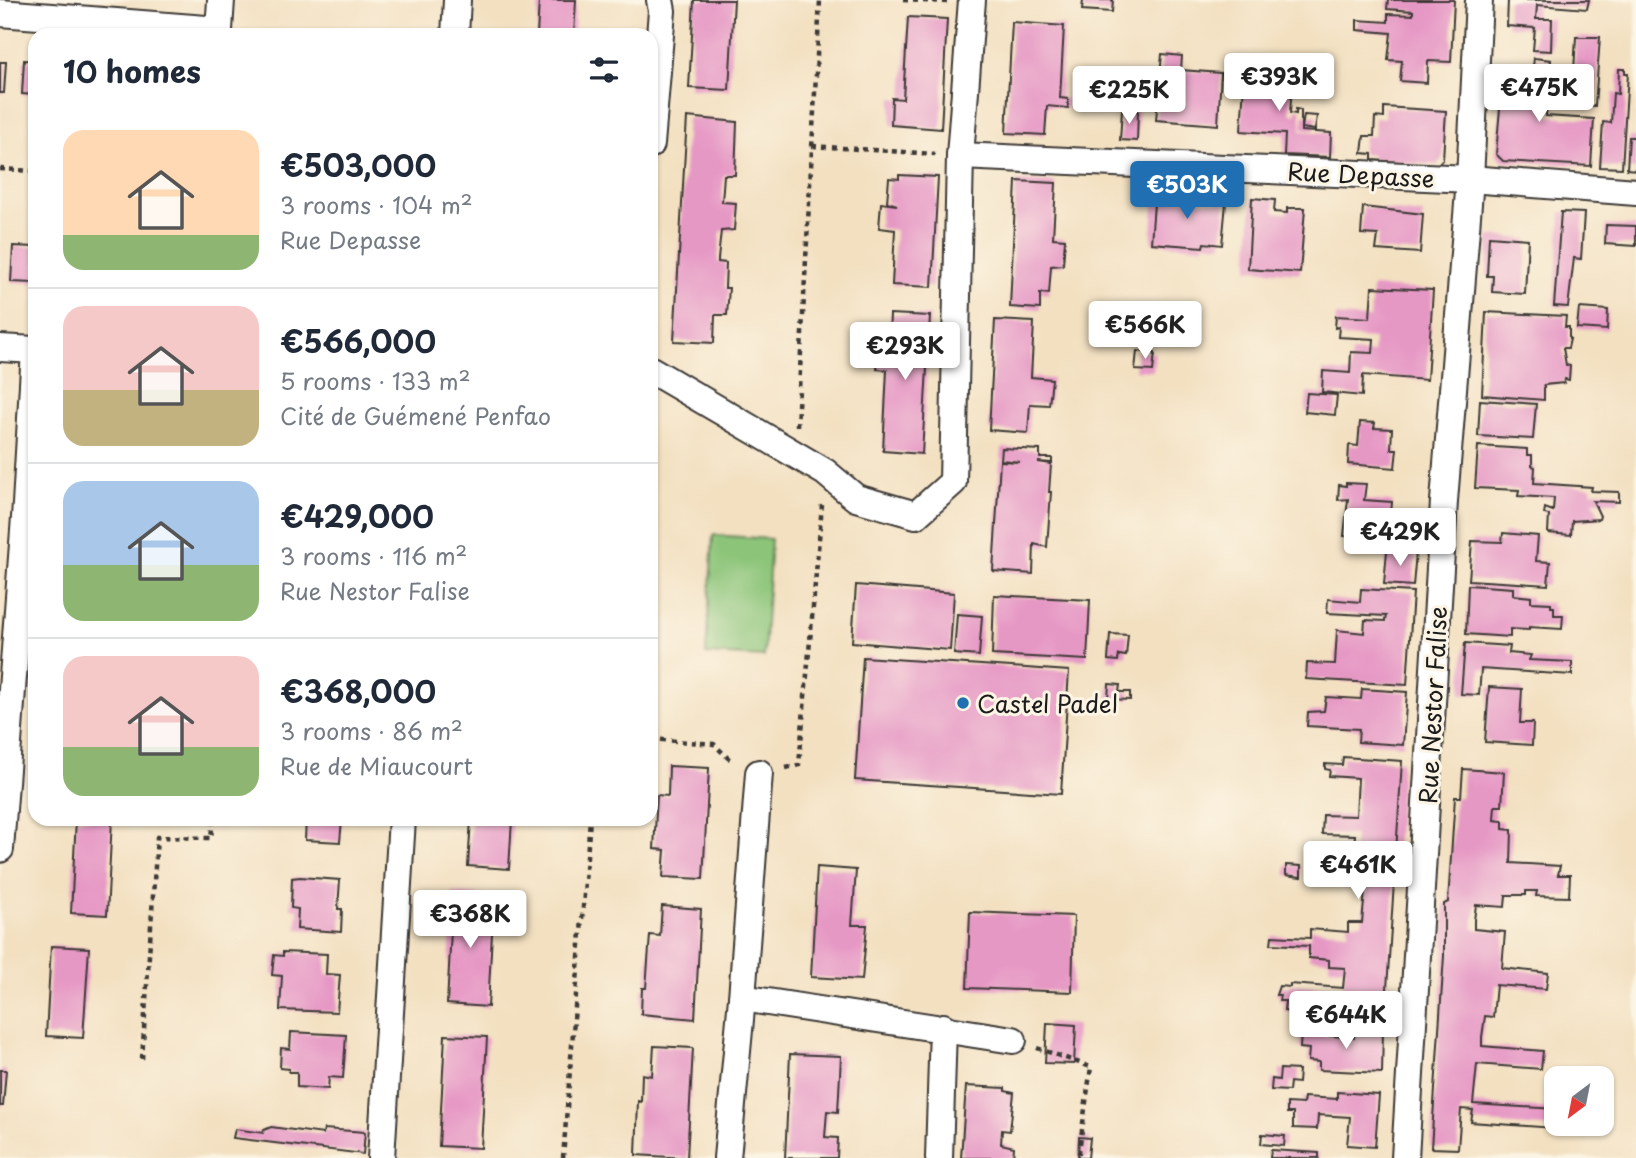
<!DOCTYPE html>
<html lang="en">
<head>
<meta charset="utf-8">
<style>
	:root { --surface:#fff; --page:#f6f6f7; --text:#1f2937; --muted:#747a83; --line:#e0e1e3; --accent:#1f6fb2 }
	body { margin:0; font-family:"Playpen Sans",sans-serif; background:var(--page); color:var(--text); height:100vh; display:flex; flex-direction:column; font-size:26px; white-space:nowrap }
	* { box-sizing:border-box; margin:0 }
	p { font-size:23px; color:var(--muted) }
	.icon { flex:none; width:38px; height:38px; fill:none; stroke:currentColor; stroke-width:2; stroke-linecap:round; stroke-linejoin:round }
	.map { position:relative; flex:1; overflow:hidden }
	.panel { position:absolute; left:28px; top:28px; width:630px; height:798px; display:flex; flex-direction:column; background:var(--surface); border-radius:21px; box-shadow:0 2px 5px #0004 }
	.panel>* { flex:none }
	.needle { width:46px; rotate:212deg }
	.controls { position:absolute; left:1544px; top:1066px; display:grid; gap:14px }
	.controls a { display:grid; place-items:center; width:70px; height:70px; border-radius:14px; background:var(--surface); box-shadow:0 2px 5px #0004; font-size:35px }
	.price { position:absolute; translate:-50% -60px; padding:0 16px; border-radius:7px; background:#fff; color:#222; font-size:23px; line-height:46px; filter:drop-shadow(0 2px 4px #0008) }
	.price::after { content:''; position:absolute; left:50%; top:42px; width:21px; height:16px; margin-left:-10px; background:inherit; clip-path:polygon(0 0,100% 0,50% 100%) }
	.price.on { background:var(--accent); color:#fff }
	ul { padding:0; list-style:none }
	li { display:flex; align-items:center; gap:21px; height:175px; padding:0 35px }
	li+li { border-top:2px solid var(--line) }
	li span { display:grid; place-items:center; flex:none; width:196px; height:140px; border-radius:21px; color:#555 }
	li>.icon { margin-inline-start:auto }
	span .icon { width:84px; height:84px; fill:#fffc; stroke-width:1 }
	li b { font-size:30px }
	h2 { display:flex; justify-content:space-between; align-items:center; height:84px; padding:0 35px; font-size:30px }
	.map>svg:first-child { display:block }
</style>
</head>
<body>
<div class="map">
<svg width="1636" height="1158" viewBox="0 0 1636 1158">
	<rect width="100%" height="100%" fill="#fcf5e5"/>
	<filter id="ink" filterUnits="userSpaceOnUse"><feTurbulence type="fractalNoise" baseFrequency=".0143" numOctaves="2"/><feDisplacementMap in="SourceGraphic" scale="14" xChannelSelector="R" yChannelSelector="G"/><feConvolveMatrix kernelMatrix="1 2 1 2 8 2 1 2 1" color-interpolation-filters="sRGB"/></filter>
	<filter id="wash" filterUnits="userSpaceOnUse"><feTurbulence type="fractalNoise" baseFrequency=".00686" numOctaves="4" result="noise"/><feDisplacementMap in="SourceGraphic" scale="28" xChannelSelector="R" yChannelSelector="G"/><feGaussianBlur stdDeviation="1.57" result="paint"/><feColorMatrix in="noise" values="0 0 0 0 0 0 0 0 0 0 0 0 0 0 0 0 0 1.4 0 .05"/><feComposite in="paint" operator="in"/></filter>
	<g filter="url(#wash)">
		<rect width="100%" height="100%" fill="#f3e0c1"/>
		<polygon fill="#8cc579" stroke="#54704a" stroke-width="2" points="713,535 771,539 764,657 706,654"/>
		<g id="blocks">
			<g fill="#e698c5">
				<polygon points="539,0 576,0 574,35 537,35"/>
				<polygon points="694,0 734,0 729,90 689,88"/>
				<polygon points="1083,0 1113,0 1112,12 1082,10"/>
				<polygon points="1388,0 1454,0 1451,62 1428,61 1427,83 1400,81 1402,61 1388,60 1391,33 1357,30 1357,20 1388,22 1388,14 1413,15 1413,11 1387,9"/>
				<polygon points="1508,0 1589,0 1587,9 1537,5 1536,19 1552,19 1551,51 1533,50 1535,28 1507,26"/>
				<polygon points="908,17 947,19 941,129 891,125 892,98 903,99"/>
				<polygon points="1012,22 1064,26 1060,98 1068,99 1068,108 1047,106 1045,135 1006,133"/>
				<polygon points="1576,37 1600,37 1595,106 1572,105"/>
				<polygon points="1162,54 1182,56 1181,70 1221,73 1218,125 1156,120"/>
				<polygon points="1534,58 1551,60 1546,116 1594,119 1591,166 1503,161 1496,154 1503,74 1532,75"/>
				<polygon points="24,60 35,61 35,95 22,94"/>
				<polygon points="0,62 6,62 4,93 0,93"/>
				<polygon points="1245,68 1293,71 1290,113 1296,114 1296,109 1301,110 1301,131 1331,133 1330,157 1284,155 1285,134 1241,131"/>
				<polygon points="1619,69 1625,69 1625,73 1628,73 1622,168 1600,167 1603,122 1611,123 1613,93 1618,94"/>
				<polygon points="1384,107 1446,111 1443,159 1437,165 1372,160 1372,154 1362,153 1364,136 1374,136 1375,117 1384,118"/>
				<polygon points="1122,110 1138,111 1137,141 1120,140"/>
				<polygon points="1304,115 1317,116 1315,130 1302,128"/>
				<polygon points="687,117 737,122 735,175 724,175 722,202 736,203 734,230 721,231 718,259 718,262 726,263 725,288 729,288 727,315 715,315 714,343 674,341"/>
				<polygon points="1629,137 1636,137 1636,170 1627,169"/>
				<polygon points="899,175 938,177 932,287 892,285 895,230 879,228 881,203 897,205 887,202 889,178 899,179"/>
				<polygon points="1016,181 1056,183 1053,238 1065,239 1063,265 1051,266 1049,294 1040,293 1040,309 1010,307"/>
				<polygon points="1155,190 1174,192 1174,199 1226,203 1222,245 1204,243 1203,247 1151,243"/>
				<polygon points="1252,198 1275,200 1274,212 1287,213 1287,208 1305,208 1300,273 1248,269"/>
				<polygon points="1363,207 1423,214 1420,253 1376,250 1378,235 1361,234"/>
				<polygon points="1561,212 1584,213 1581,259 1574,258 1568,307 1554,306"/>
				<polygon points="1606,225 1636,226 1636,246 1605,244"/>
				<polygon points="1489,236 1528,239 1525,294 1492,292 1493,276 1487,276"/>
				<polygon points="13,246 35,247 35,283 11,282"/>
				<polygon points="1372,287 1433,290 1427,380 1363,375 1362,396 1322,392 1323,371 1350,373 1351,352 1373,353 1374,339 1338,337 1339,327 1335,328 1336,316 1370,318"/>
				<polygon points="1579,308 1608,310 1607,330 1577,328"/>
				<polygon points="1486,312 1566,316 1565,327 1569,327 1569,339 1570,339 1568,348 1563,348 1566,365 1570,366 1569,380 1565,379 1564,383 1544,385 1544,400 1482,395"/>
				<polygon points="890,314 930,316 922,454 883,451 887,370 877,369 879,342 889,342"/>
				<polygon points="1133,318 1159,320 1158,338 1132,336"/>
				<polygon points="995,320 1034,322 1031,377 1052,379 1049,405 1030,404 1028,433 989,430"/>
				<polygon points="1137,351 1155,353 1153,371 1135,370"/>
				<polygon points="1307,393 1337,395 1335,415 1305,412"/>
				<polygon points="1480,400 1536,404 1533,439 1478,436"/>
				<polygon points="1360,422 1375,423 1374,428 1392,429 1391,449 1397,449 1395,468 1348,464 1349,445 1358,446"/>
				<polygon points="1478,446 1527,449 1527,455 1532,455 1532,466 1535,467 1534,483 1592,487 1591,491 1619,492 1619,502 1593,501 1600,516 1599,519 1572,521 1571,535 1548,533 1549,515 1544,514 1545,508 1553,511 1554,498 1518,496 1519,490 1475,488"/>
				<polygon points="1002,448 1040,450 1040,458 1052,458 1052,463 1038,462 1051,464 1049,492 1051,492 1047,547 1034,544 1033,574 993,571 1000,461 1020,462 1001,460"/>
				<polygon points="1346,483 1366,484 1364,500 1392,502 1388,550 1360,548 1361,537 1344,536 1348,499 1338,500 1339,485 1346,486"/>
				<polygon points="1503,533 1538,536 1536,561 1550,562 1548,585 1469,580 1472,541 1502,542"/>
				<polygon points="1387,551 1416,552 1413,586 1384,584"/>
				<polygon points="856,585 954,593 950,650 852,642"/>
				<polygon points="1468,585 1513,588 1513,595 1531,597 1531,602 1551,603 1551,607 1554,607 1554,615 1563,615 1562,629 1529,627 1529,630 1510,629 1510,637 1466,634"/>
				<polygon points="1361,589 1413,592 1407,685 1306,679 1307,663 1335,664 1337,630 1364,633 1365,620 1385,621 1386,616 1327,613 1328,599 1360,602"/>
				<polygon points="994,595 1090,600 1087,660 992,655"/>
				<polygon points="957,614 982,616 979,656 954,654"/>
				<polygon points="1110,634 1128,635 1126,656 1119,655 1118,661 1108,660"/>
				<polygon points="1465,643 1510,646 1509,653 1531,655 1529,660 1572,662 1572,675 1481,669 1479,695 1461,694"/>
				<polygon points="863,657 1069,671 1061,794 855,780"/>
				<polygon points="1109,684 1120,685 1119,692 1130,692 1130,700 1108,699"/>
				<polygon points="1489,687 1522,689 1520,723 1533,723 1532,745 1485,742"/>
				<polygon points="1362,689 1407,692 1403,745 1358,742 1359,729 1307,726 1308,712 1324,711 1326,697 1361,699"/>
				<polygon points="1343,757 1402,761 1385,1019 1284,1011 1285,1001 1279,1001 1280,995 1276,995 1279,986 1290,987 1290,984 1343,988 1345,968 1329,967 1329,960 1309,958 1309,946 1271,944 1272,936 1310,938 1310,929 1348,932 1348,923 1362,923 1368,859 1353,858 1355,835 1322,834 1323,815 1356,816 1358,778 1329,776 1330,770 1325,769 1325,764 1342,765"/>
				<polygon points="669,766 709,768 703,879 663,877 665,850 654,849 657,795 668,796"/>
				<polygon points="1463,769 1504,772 1502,806 1495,806 1494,820 1503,821 1503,829 1512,830 1511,863 1560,866 1558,875 1570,875 1569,897 1536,896 1537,891 1526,891 1526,895 1506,895 1505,907 1476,905 1474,920 1474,929 1505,932 1502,968 1548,973 1546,989 1496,985 1493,1017 1485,1016 1482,1037 1482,1046 1543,1051 1541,1069 1477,1064 1473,1104 1556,1109 1555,1128 1471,1122 1473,1110 1461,1109 1458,1149 1431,1148 1444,956 1444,904 1448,902 1455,797 1461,797"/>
				<polygon points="76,819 112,819 107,915 71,913"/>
				<polygon points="306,819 342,819 340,842 305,840"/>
				<polygon points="471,819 512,819 509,869 468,866"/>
				<polygon points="1286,865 1301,866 1301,877 1286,875"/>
				<polygon points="817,867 856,870 852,925 867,925 862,980 811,977"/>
				<polygon points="300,877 340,880 338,909 342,909 341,932 297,929 298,909 291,908 292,878"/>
				<polygon points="453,893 494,896 488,1007 447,1004"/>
				<polygon points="662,906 701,909 695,1019 641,1014 642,988 646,988 650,935 660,936"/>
				<polygon points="970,912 1074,916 1072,992 967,988"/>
				<polygon points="51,946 89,948 83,1038 46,1036"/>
				<polygon points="283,952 327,954 326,974 340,975 337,1012 280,1010 282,976 272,975 274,955 283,956"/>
				<polygon points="1047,1023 1076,1025 1074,1064 1045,1063"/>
				<polygon points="1355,1029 1383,1030 1382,1073 1319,1070 1319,1062 1308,1061 1309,1049 1300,1048 1301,1033 1354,1038"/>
				<polygon points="291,1032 346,1035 343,1078 329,1077 328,1089 297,1087 297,1072 289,1072 289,1069 280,1068 281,1048 290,1049"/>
				<polygon points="445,1035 487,1037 481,1148 439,1146"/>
				<polygon points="654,1046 693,1048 687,1158 636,1155 638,1101 641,1102 642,1074 652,1076"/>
				<polygon points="790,1054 841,1056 838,1112 827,1111 825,1137 838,1138 837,1158 785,1158"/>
				<polygon points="1280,1069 1299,1070 1298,1083 1290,1082 1289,1091 1271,1090 1272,1079 1279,1080"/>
				<polygon points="0,1070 6,1070 3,1106 0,1106"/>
				<polygon points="966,1086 1005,1088 1005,1091 1014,1093 1010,1131 1002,1130 1001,1144 1014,1147 1013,1158 961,1158"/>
				<polygon points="1337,1092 1379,1095 1375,1147 1347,1145 1350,1117 1318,1115 1317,1129 1293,1128 1293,1113 1287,1113 1287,1103 1303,1104 1304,1097 1337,1099"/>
				<polygon points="271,1127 323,1134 324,1129 365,1132 363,1154 233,1138 235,1129 263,1133 264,1130"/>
				<polygon points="1262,1134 1285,1136 1284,1146 1261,1144"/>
				<polygon points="1079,1137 1090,1138 1088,1158 1078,1158"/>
				<polygon points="1271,1150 1319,1153 1319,1158 1270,1158"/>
			</g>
		</g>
	</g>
	<g filter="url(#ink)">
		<use href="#blocks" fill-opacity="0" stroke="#3c3935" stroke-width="2"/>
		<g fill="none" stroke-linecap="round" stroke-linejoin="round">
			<g stroke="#3c3935" stroke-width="30">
				<g id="minor">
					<polyline points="0,13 219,30 221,0"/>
					<polyline points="455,35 457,0"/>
					<polyline points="651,144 662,11 660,0"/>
					<polyline points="960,156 1470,179 1636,192"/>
					<polyline points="0,348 35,350"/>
					<polyline points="651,370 825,472 856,498 916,515 953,482 960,156 972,0"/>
					<polyline points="0,849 26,504 35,350"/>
					<polyline points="742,998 1013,1040"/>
					<polyline points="381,1158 402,819"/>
					<polyline points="727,1158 742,998 759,773"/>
					<polyline points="939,1158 943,1027"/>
					<polyline points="1405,1158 1444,501 1470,179 1479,0"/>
				</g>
			</g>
			<g stroke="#3c3935" stroke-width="4.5" stroke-dasharray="5 5" stroke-linecap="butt">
				<polyline points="903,0 947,2"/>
				<polyline points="812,146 935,154"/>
				<polyline points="0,169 35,171"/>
				<polyline points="797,426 820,0"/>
				<polyline points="651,739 714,744 728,758 734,761"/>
				<polyline points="786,768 799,765 822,505"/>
				<polyline points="1037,1048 1091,1067 1078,1158"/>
				<polyline points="142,1059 157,837 211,838 213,819"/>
				<polyline points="563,1158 590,819"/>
			</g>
			<use href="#minor" stroke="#fff" stroke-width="26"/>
		</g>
	</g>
	<circle fill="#1f6fb2" stroke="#fcf5e5" stroke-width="2.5" cx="963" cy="703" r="7"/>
	<g text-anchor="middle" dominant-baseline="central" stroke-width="6" stroke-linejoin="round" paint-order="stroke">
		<g font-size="24" fill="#1c1c1c" stroke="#fcf5e5">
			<text transform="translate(1361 174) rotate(3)">Rue Depasse</text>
			<text transform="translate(1432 705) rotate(-87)">Rue Nestor Falise</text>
		</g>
		<g font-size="24" fill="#1c1c1c" stroke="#fcf5e5" text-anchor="start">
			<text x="977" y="703">Castel Padel</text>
		</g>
	</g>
</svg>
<div class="controls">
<a><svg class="needle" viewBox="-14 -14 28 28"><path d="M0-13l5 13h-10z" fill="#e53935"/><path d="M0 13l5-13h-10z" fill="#747a83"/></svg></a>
</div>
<b class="price" style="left:1279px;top:113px">€393K</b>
<b class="price" style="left:1539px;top:124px">€475K</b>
<b class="price" style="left:1129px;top:126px">€225K</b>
<b class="price on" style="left:1187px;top:221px">€503K</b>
<b class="price" style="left:1145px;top:361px">€566K</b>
<b class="price" style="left:905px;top:382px">€293K</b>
<b class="price" style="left:1400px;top:568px">€429K</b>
<b class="price" style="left:1358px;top:901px">€461K</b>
<b class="price" style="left:470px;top:950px">€368K</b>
<b class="price" style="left:1346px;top:1051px">€644K</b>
<section class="panel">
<h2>10 homes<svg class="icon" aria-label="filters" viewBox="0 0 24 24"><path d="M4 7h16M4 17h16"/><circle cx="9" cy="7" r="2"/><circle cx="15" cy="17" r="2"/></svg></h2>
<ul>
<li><span style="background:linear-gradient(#ffd9b3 75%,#8fb573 0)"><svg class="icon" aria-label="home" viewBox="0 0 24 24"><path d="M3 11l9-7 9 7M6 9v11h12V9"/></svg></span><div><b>€503,000</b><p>3 rooms · 104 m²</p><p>Rue Depasse</p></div></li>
<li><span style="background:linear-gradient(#f6c9c9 60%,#c2b280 0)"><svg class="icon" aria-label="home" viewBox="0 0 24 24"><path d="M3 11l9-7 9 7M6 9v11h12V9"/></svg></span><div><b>€566,000</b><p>5 rooms · 133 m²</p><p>Cité de Guémené Penfao</p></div></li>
<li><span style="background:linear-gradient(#a9c7e8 60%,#8fb573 0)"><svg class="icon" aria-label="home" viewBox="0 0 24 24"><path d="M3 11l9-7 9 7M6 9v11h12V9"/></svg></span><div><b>€429,000</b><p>3 rooms · 116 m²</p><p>Rue Nestor Falise</p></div></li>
<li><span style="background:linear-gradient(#f6c9c9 65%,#8fb573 0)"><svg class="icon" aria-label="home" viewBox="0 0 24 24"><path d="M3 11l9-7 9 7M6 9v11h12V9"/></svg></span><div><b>€368,000</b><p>3 rooms · 86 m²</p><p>Rue de Miaucourt</p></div></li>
</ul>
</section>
</div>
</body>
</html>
